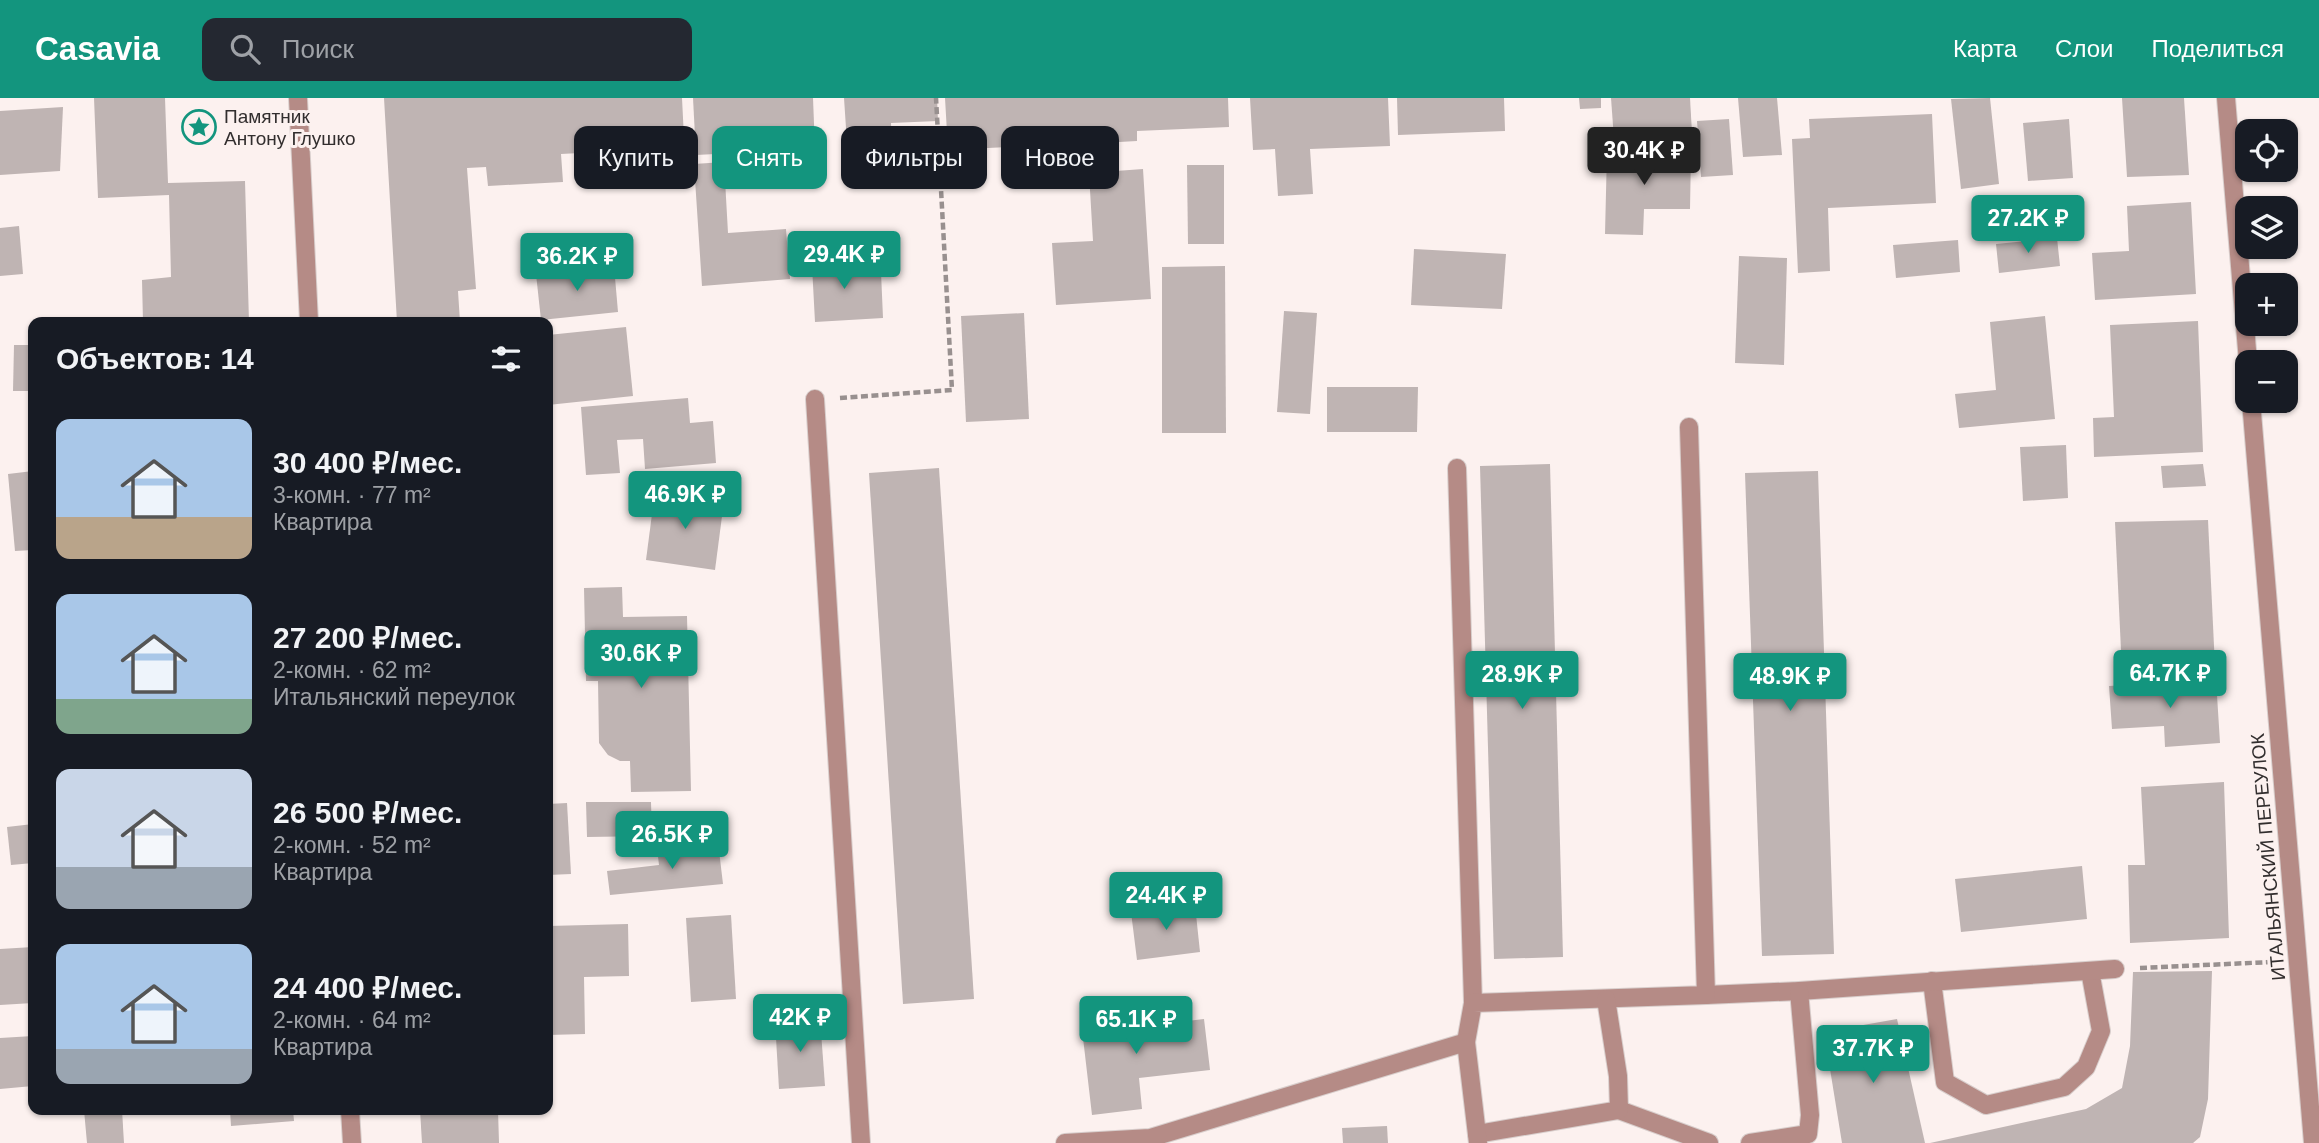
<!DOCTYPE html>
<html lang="ru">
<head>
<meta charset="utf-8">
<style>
	:root { --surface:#171b24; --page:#242831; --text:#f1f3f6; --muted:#9ea1a6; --accent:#13957e }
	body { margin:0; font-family:Arial,sans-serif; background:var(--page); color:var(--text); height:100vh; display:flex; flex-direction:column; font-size:26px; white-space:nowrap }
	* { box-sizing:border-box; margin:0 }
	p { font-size:23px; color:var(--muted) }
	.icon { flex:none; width:38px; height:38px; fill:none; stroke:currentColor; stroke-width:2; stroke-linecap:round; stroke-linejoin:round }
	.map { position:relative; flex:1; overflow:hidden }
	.sheet { position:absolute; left:28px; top:219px; width:525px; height:798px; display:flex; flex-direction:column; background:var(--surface); border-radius:14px; box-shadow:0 2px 5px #0004 }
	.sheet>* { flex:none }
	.hud { position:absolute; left:574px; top:28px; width:665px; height:63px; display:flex; gap:14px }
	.fabs { position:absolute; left:2235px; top:21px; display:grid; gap:14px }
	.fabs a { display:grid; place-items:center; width:63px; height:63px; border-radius:14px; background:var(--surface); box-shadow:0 2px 5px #0004; font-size:35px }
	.price { position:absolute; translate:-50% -60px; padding:0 16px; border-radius:7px; background:var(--accent); color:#fff; font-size:23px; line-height:46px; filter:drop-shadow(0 2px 4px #0008) }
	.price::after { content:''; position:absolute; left:50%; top:42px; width:21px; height:16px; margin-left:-10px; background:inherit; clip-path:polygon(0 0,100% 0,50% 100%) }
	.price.selected { background:#222; color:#fff }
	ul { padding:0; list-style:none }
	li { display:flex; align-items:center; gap:21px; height:175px; padding:0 28px }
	li span { display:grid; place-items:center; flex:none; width:196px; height:140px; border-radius:14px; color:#555 }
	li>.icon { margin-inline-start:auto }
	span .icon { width:84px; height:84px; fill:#fffc; stroke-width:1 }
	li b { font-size:30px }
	h2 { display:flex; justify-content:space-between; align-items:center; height:84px; padding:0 28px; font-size:30px }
	.pill { padding:0 24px; border-radius:14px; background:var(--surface); box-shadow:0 2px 5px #0004; font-size:24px; line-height:63px }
	.pill.selected { background:var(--accent); color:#fff }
	header { display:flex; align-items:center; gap:42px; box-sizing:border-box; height:98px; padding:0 35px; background:var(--accent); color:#fff }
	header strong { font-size:33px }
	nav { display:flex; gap:38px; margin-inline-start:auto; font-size:24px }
	.search { width:490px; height:63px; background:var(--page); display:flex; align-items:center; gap:18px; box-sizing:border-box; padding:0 24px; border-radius:14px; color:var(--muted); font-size:26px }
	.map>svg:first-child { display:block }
</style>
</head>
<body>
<header>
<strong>Casavia</strong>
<div class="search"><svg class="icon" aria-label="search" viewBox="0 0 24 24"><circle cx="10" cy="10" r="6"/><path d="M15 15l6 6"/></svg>Поиск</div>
<nav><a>Карта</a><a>Слои</a><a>Поделиться</a></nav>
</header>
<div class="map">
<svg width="2319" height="1045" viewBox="0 0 2319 1045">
	<rect width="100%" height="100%" fill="#fcf1ef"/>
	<g fill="#bfb4b3">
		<polygon points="94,0 165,0 168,85 245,83 249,224 143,224 142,182 171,179 169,97 98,100"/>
		<polygon points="384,0 682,0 686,80 638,83 636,52 561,56 563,84 488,88 486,69 467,70 476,191 458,193 460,224 397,224"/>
		<polygon points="693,0 813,0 815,51 696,57"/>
		<polygon points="844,0 937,0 938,23 891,25 892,57 848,60"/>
		<polygon points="945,0 1228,0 1229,29 1137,33 1137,43 1066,47 1067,61 1030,62 1029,48 948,52"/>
		<polygon points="1250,0 1388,0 1390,48 1310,51 1313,96 1278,98 1275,51 1253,52"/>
		<polygon points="1397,0 1504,0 1505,33 1398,37"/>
		<polygon points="1579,0 1601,0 1601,10 1580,11"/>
		<polygon points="1611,0 1690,0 1692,35 1614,41"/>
		<polygon points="1738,0 1777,0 1782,57 1743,59"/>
		<polygon points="1990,0 1999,86 1961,91 1951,1"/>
		<polygon points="2122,0 2184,0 2189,77 2127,79"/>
		<polygon points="63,9 60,73 0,77 0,13"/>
		<polygon points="1932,16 1936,105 1828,110 1830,173 1798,175 1792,41 1810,40 1809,21"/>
		<polygon points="1729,21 1733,77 1701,79 1697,23"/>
		<polygon points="2069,21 2073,80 2028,83 2023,25"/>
		<polygon points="1607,53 1691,55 1690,111 1644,111 1643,137 1605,136"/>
		<polygon points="724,64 728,135 786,131 790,181 702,188 694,66"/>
		<polygon points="1187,67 1224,67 1224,146 1188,146"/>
		<polygon points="1143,71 1151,201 1056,207 1052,145 1093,143 1089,75"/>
		<polygon points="2191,104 2196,196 2095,202 2092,155 2129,153 2127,108"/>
		<polygon points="19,128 23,176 0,178 0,130"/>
		<polygon points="2057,140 2060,168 1999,175 1996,146"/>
		<polygon points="1958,142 1960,174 1896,180 1893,147"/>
		<polygon points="834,148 835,177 881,174 883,220 815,224 811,149"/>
		<polygon points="1414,151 1506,156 1502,211 1411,207"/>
		<polygon points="1739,158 1787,160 1784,267 1735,265"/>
		<polygon points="614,168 618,214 541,222 536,176"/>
		<polygon points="1225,168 1226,335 1162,335 1162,169"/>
		<polygon points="1284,213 1317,215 1310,316 1277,314"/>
		<polygon points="1024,215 1029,321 966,324 961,218"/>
		<polygon points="2045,218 2055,321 1959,330 1955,296 1996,292 1990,224"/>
		<polygon points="2198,223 2203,354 2094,359 2093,320 2114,319 2110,227"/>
		<polygon points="626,229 633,298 548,307 548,237"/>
		<polygon points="14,247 33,247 33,293 13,293"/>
		<polygon points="1327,289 1418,289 1417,334 1327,334"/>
		<polygon points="688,300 690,325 713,323 716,365 645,371 643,341 617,342 620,375 586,377 581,309"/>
		<polygon points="2066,347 2068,400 2023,403 2020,349"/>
		<polygon points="1550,366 1563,859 1494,861 1480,368"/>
		<polygon points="2203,366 2206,388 2163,390 2161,368"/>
		<polygon points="939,370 974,901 903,906 869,375"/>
		<polygon points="33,373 33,452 15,453 8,376"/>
		<polygon points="1818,373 1834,856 1762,858 1745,375"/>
		<polygon points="655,393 724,403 715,472 646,462"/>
		<polygon points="2208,422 2215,569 2122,574 2115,424"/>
		<polygon points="622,489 623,519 687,518 691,693 631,694 630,663 620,663 608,657 599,645 598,583 586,583 584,490"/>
		<polygon points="2216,581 2220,645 2165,649 2164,628 2112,631 2109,588"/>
		<polygon points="2224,684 2229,840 2130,845 2128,767 2145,767 2141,689"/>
		<polygon points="586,704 651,704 652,738 587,739"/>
		<polygon points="567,705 571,776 548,777 548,706"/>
		<polygon points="33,726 33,765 11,767 7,729"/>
		<polygon points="718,744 723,786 610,797 607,773 659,767 657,750"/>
		<polygon points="2082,768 2087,821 1961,834 1955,781"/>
		<polygon points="1195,807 1200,854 1137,862 1131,814"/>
		<polygon points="731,817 736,901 691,904 686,820"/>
		<polygon points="628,826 629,878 584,879 585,936 548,937 548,828"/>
		<polygon points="33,849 33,905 0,907 0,851"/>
		<polygon points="2212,873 2208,1001 2200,1039 2193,1045 1930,1045 2086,1011 2122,990 2130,948 2133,874"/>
		<polygon points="1127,909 1129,930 1204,921 1210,972 1139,980 1142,1011 1092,1017 1080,914"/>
		<polygon points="820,920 825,988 779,991 775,923"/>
		<polygon points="1897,921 1925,1045 1842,1045 1824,934"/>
		<polygon points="33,938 33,988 0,991 0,940"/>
		<polygon points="551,947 552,973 548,973 548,948"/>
		<polygon points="84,1012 122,1012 124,1045 87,1045"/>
		<polygon points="230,1012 293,1012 294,1023 231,1028"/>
		<polygon points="420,1012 498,1012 499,1045 422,1045"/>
		<polygon points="1387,1028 1388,1045 1343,1045 1342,1030"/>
	</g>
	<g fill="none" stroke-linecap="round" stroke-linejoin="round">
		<g stroke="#d8cecc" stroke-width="20">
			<g id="minor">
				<polyline points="298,0 309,224"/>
				<polyline points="2226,0 2248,264"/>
				<polyline points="815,301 861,1045"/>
				<polyline points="2251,303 2313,1045"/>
				<polyline points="1457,370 1473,905"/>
				<polyline points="1932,883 1945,984 1986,1007 2064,989 2086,969 2101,933 2090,873"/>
				<polyline points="1706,897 1799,893 2115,871"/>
				<polyline points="1466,944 1473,905 1706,897 1689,329"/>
				<polyline points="350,1012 352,1045"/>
				<polyline points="1619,1012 1709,1045"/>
				<polyline points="1477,1036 1619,1012 1618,978 1606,901"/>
				<polyline points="1065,1045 1150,1040 1466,944 1478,1045"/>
				<polyline points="1750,1045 1808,1036 1810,1017 1799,893"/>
			</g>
		</g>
		<g stroke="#98908f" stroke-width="4.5" stroke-dasharray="7 3.5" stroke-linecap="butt">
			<polyline points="840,300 952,292 936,0"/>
			<polyline points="2140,870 2271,864"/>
		</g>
		<use href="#minor" stroke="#b58b86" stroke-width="18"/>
	</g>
	<defs>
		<g id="sight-ring" transform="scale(1.75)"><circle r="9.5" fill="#fcf1ef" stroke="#13957e" stroke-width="1.5"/><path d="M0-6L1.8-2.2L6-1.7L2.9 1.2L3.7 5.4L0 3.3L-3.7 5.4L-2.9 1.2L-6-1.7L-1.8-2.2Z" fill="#13957e"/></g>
	</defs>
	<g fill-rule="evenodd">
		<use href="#sight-ring" x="199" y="29"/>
	</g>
	<g text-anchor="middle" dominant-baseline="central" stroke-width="6" stroke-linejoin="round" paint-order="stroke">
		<g font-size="19" fill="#322e2e" stroke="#fcf1ef" text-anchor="start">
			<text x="224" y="18">Памятник<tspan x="224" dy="22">Антону Глушко</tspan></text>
		</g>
		<g font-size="19" fill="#322e2e" stroke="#fcf1ef">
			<text transform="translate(2268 759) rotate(-95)">ИТАЛЬЯНСКИЙ ПЕРЕУЛОК</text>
		</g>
	</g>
</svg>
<div class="fabs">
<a><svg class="icon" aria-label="locate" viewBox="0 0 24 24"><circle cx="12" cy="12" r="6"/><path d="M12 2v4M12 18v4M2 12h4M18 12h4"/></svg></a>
<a><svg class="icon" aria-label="layers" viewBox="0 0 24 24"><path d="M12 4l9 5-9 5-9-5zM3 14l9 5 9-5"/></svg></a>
<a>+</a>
<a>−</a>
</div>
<b class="price selected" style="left:1644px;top:89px">30.4K ₽</b>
<b class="price" style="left:2028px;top:157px">27.2K ₽</b>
<b class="price" style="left:844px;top:193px">29.4K ₽</b>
<b class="price" style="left:577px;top:195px">36.2K ₽</b>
<b class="price" style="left:685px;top:433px">46.9K ₽</b>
<b class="price" style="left:641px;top:592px">30.6K ₽</b>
<b class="price" style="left:2170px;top:612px">64.7K ₽</b>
<b class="price" style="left:1522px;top:613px">28.9K ₽</b>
<b class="price" style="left:1790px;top:615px">48.9K ₽</b>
<b class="price" style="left:672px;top:773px">26.5K ₽</b>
<b class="price" style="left:1166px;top:834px">24.4K ₽</b>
<b class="price" style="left:800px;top:956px">42K ₽</b>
<b class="price" style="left:1136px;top:958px">65.1K ₽</b>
<b class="price" style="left:1873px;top:987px">37.7K ₽</b>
<div class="hud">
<a class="pill">Купить</a>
<a class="pill selected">Снять</a>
<a class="pill">Фильтры</a>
<a class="pill">Новое</a>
</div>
<section class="sheet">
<h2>Объектов: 14<svg class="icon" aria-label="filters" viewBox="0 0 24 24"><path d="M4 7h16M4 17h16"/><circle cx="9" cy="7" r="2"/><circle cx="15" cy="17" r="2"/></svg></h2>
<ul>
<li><span style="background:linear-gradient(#a9c7e8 70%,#b9a48a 0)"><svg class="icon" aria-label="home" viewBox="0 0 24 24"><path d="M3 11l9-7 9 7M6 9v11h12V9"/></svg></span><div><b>30 400 ₽/мес.</b><p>3-комн. · 77 m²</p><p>Квартира</p></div></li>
<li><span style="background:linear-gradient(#a9c7e8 75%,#7fa58c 0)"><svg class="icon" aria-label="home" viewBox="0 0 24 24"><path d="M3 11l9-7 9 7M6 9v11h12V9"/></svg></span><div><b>27 200 ₽/мес.</b><p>2-комн. · 62 m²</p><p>Итальянский переулок</p></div></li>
<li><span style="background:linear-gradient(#c9d6e8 70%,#9aa5b1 0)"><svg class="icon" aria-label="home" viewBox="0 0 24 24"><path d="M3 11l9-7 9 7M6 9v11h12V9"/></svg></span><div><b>26 500 ₽/мес.</b><p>2-комн. · 52 m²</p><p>Квартира</p></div></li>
<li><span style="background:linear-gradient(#a9c7e8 75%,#9aa5b1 0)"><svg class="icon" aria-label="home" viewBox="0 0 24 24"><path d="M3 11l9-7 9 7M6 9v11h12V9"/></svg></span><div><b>24 400 ₽/мес.</b><p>2-комн. · 64 m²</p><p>Квартира</p></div></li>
</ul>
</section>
</div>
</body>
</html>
